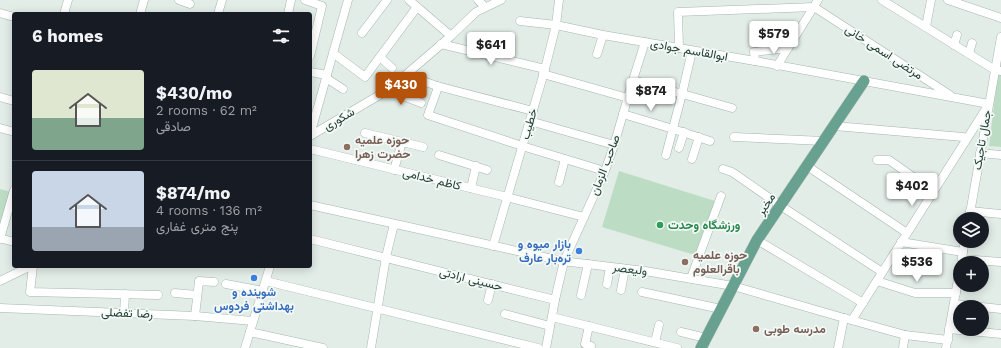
<!DOCTYPE html>
<html lang="en">
<head>
<meta charset="utf-8">
<style>
	:root { --surface:#171b24; --page:#242831; --text:#f1f3f6; --muted:#9ea1a6; --line:#363941; --accent:#b45309 }
	body { margin:0; font-family:"Work Sans",Vazirmatn,sans-serif; background:var(--page); color:var(--text); height:100vh; display:flex; flex-direction:column; font-size:15px; white-space:nowrap }
	* { box-sizing:border-box; margin:0 }
	p { font-size:13px; color:var(--muted) }
	.icon { flex:none; width:22px; height:22px; fill:none; stroke:currentColor; stroke-width:2; stroke-linecap:round; stroke-linejoin:round }
	.map { position:relative; flex:1; overflow:hidden }
	.drawer { position:absolute; left:12px; top:12px; width:300px; height:256px; display:flex; flex-direction:column; background:var(--surface); border-radius:4px; box-shadow:0 2px 10px #0003 }
	.drawer>* { flex:none }
	.tools { position:absolute; left:953px; top:212px; display:grid; gap:8px }
	.tools a { display:grid; place-items:center; width:36px; height:36px; border-radius:50%; background:var(--surface); box-shadow:0 2px 10px #0003; font-size:20px }
	.price { position:absolute; translate:-50% -34px; padding:0 9px; border-radius:4px; background:#fff; color:#222; font-size:13px; line-height:26px; filter:drop-shadow(0 1px 2px #0008) }
	.price::after { content:''; position:absolute; left:50%; top:24px; width:12px; height:9px; margin-left:-6px; background:inherit; clip-path:polygon(0 0,100% 0,50% 100%) }
	.price.on { background:var(--accent); color:#fff }
	ul { padding:0; list-style:none }
	li { display:flex; align-items:center; gap:12px; height:100px; padding:0 20px }
	li+li { border-top:1px solid var(--line) }
	li span { display:grid; place-items:center; flex:none; width:112px; height:80px; border-radius:4px; color:#555 }
	li>.icon { margin-inline-start:auto }
	span .icon { width:48px; height:48px; fill:#fffc; stroke-width:1 }
	li b { font-size:17px }
	h2 { display:flex; justify-content:space-between; align-items:center; height:48px; padding:0 20px; font-size:17px }
	.map>svg:first-child { display:block }
</style>
</head>
<body>
<div class="map">
<svg width="1001" height="348" viewBox="0 0 1001 348">
	<rect width="100%" height="100%" fill="#e3ede8"/>
	<g fill="#bcddc4">
		<polygon points="998,73 1001,73 1001,147 989,146"/>
		<polygon points="619,171 715,201 698,256 602,227"/>
		<polygon points="0,189 11,192 0,231"/>
	</g>
	<g fill="none" stroke-linecap="round" stroke-linejoin="round">
		<g stroke="#a6b5af" stroke-width="9">
			<g id="minor">
				<polyline points="179,0 190,4"/>
				<polyline points="305,0 322,6 310,56"/>
				<polyline points="409,0 451,36"/>
				<polyline points="478,0 485,7"/>
				<polyline points="882,0 995,70 1001,71"/>
				<polyline points="948,0 1001,18"/>
				<polyline points="0,13 14,17"/>
				<polyline points="64,14 68,0"/>
				<polyline points="140,14 144,0"/>
				<polyline points="218,14 222,0"/>
				<polyline points="288,14 291,0"/>
				<polyline points="520,21 556,25 603,35 755,61 989,104 852,320"/>
				<polyline points="926,27 931,0"/>
				<polyline points="362,33 387,0"/>
				<polyline points="441,44 545,69"/>
				<polyline points="954,45 957,35"/>
				<polyline points="679,48 678,12 814,7 950,95"/>
				<polyline points="333,53 365,77 417,7"/>
				<polyline points="597,54 603,35"/>
				<polyline points="969,54 972,43"/>
				<polyline points="380,57 392,68"/>
				<polyline points="755,61 754,52 788,48"/>
				<polyline points="777,66 818,0"/>
				<polyline points="310,72 327,75"/>
				<polyline points="543,74 628,98"/>
				<polyline points="406,75 437,86 533,111"/>
				<polyline points="326,78 343,89"/>
				<polyline points="633,80 732,108"/>
				<polyline points="437,86 437,90 428,115 522,146 598,169"/>
				<polyline points="388,90 421,103"/>
				<polyline points="0,97 14,101"/>
				<polyline points="623,114 673,129 710,141"/>
				<polyline points="530,121 614,145"/>
				<polyline points="835,126 963,137"/>
				<polyline points="0,128 11,131"/>
				<polyline points="365,133 423,147"/>
				<polyline points="310,135 348,0"/>
				<polyline points="310,136 388,90 451,36 476,12 501,0"/>
				<polyline points="734,137 824,141"/>
				<polyline points="679,148 684,132"/>
				<polyline points="310,149 507,197 584,217"/>
				<polyline points="980,153 1001,155"/>
				<polyline points="439,155 487,170"/>
				<polyline points="666,155 682,94 692,51"/>
				<polyline points="692,159 699,137"/>
				<polyline points="877,160 889,160 933,191"/>
				<polyline points="807,166 907,233"/>
				<polyline points="723,169 732,172 781,206 882,272"/>
				<polyline points="394,170 402,142"/>
				<polyline points="559,182 565,159"/>
				<polyline points="471,188 476,166"/>
				<polyline points="310,205 562,261 645,271 733,286 844,318 905,335 948,340"/>
				<polyline points="970,211 1001,214"/>
				<polyline points="969,219 1001,37"/>
				<polyline points="0,238 14,242"/>
				<polyline points="0,239 14,190"/>
				<polyline points="310,239 555,300"/>
				<polyline points="757,240 863,303"/>
				<polyline points="901,242 963,252"/>
				<polyline points="493,246 545,69 556,25 559,0"/>
				<polyline points="962,256 965,241"/>
				<polyline points="962,259 1001,262"/>
				<polyline points="33,266 30,292 158,295"/>
				<polyline points="691,278 721,196"/>
				<polyline points="0,281 31,266"/>
				<polyline points="266,281 538,348"/>
				<polyline points="877,281 915,293 956,293"/>
				<polyline points="226,284 263,291"/>
				<polyline points="607,284 610,267"/>
				<polyline points="621,290 625,269"/>
				<polyline points="642,292 721,309"/>
				<polyline points="175,293 197,295"/>
				<polyline points="581,295 588,264"/>
				<polyline points="488,300 492,284"/>
				<polyline points="954,304 979,307"/>
				<polyline points="982,307 1001,309"/>
				<polyline points="0,308 195,316 253,321"/>
				<polyline points="124,313 125,294"/>
				<polyline points="505,314 550,326"/>
				<polyline points="195,316 199,281 214,282"/>
				<polyline points="552,317 677,348"/>
				<polyline points="589,326 585,344 591,346"/>
				<polyline points="949,329 1001,334"/>
				<polyline points="250,332 323,348"/>
				<polyline points="681,332 706,338"/>
				<polyline points="655,342 659,325"/>
				<polyline points="245,348 270,266"/>
				<polyline points="371,348 386,257 394,224"/>
				<polyline points="546,348 555,300 564,261 605,171 614,145 633,80 645,42"/>
				<polyline points="838,348 844,318"/>
				<polyline points="903,348 905,335"/>
				<polyline points="946,348 960,268"/>
			</g>
		</g>
		<g stroke="#c1c9c6" stroke-width="12">
			<polyline id="major" points="701,348 757,240 864,81"/>
		</g>
		<use href="#minor" stroke="#fff" stroke-width="8"/>
		<use href="#major" stroke="#68a190" stroke-width="11"/>
	</g>
	<g fill="#8d6e63" stroke="#f3f9f6" stroke-width="1.5">
		<circle cx="347" cy="147" r="4"/>
		<circle cx="685" cy="262" r="4"/>
		<circle cx="756" cy="329" r="4"/>
	</g>
	<circle fill="#2e9e5b" stroke="#f3f9f6" stroke-width="1.5" cx="660" cy="225" r="4"/>
	<g fill="#3f7fe0" stroke="#f3f9f6" stroke-width="1.5">
		<circle cx="579" cy="251" r="4"/>
		<circle cx="254" cy="278" r="4"/>
	</g>
	<g text-anchor="middle" dominant-baseline="central" stroke-width="3.5" stroke-linejoin="round" paint-order="stroke">
		<g font-size="12" fill="#233e35" stroke="#f3f9f6">
			<text transform="translate(689 50) rotate(10)">ابوالقاسم جوادی</text>
			<text transform="translate(884 52) rotate(33)">مرتضی اسمی خانی</text>
			<text transform="translate(339 119) rotate(-30)">شکوری</text>
			<text transform="translate(529 124) rotate(-74)">خطیب</text>
			<text transform="translate(982 140) rotate(-80)">جمال تاجیک</text>
			<text transform="translate(605 165) rotate(-69)">صاحب الزمان</text>
			<text transform="translate(432 179) rotate(14)">کاظم خدامی</text>
			<text transform="translate(766 204) rotate(-56)">مخبر</text>
			<text transform="translate(630 269) rotate(7)">ولیعصر</text>
			<text transform="translate(471 279) rotate(14)">حسینی ارادتی</text>
			<text transform="translate(127 313) rotate(2)">رضا تفضلی</text>
		</g>
		<g font-size="12" font-weight="bold" fill="#785e54" stroke="#f3f9f6" text-anchor="start">
			<text x="355" y="140">حوزه علمیه<tspan x="355" dy="14">حضرت زهرا</tspan></text>
			<text x="693" y="255">حوزه علمیه<tspan x="693" dy="14">باقرالعلوم</tspan></text>
			<text x="764" y="329">مدرسه طوبی</text>
		</g>
		<g font-size="12" font-weight="bold" fill="#27864d" stroke="#f3f9f6" text-anchor="start">
			<text x="668" y="225">ورزشگاه وحدت</text>
		</g>
		<g font-size="12" font-weight="bold" fill="#366cbe" stroke="#f3f9f6" text-anchor="end">
			<text x="571" y="244">بازار میوه و<tspan x="571" dy="14">تره‌بار عارف</tspan></text>
			<text x="254" y="292" text-anchor="middle">شوینده و<tspan x="254" dy="14">بهداشتی فردوس</tspan></text>
		</g>
	</g>
</svg>
<div class="tools">
<a><svg class="icon" aria-label="layers" viewBox="0 0 24 24"><path d="M12 4l9 5-9 5-9-5zM3 14l9 5 9-5"/></svg></a>
<a>+</a>
<a>−</a>
</div>
<b class="price" style="left:774px;top:55px">$579</b>
<b class="price" style="left:491px;top:66px">$641</b>
<b class="price on" style="left:401px;top:106px">$430</b>
<b class="price" style="left:651px;top:112px">$874</b>
<b class="price" style="left:912px;top:207px">$402</b>
<b class="price" style="left:917px;top:283px">$536</b>
<section class="drawer">
<h2>6 homes<svg class="icon" aria-label="filters" viewBox="0 0 24 24"><path d="M4 7h16M4 17h16"/><circle cx="9" cy="7" r="2"/><circle cx="15" cy="17" r="2"/></svg></h2>
<ul>
<li><span style="background:linear-gradient(#dfe7d0 60%,#7fa58c 0)"><svg class="icon" aria-label="home" viewBox="0 0 24 24"><path d="M3 11l9-7 9 7M6 9v11h12V9"/></svg></span><div><b>$430/mo</b><p>2 rooms · 62 m²</p><p>صادقی</p></div></li>
<li><span style="background:linear-gradient(#c9d6e8 70%,#9aa5b1 0)"><svg class="icon" aria-label="home" viewBox="0 0 24 24"><path d="M3 11l9-7 9 7M6 9v11h12V9"/></svg></span><div><b>$874/mo</b><p>4 rooms · 136 m²</p><p>پنج متری غفاری</p></div></li>
</ul>
</section>
</div>
</body>
</html>
